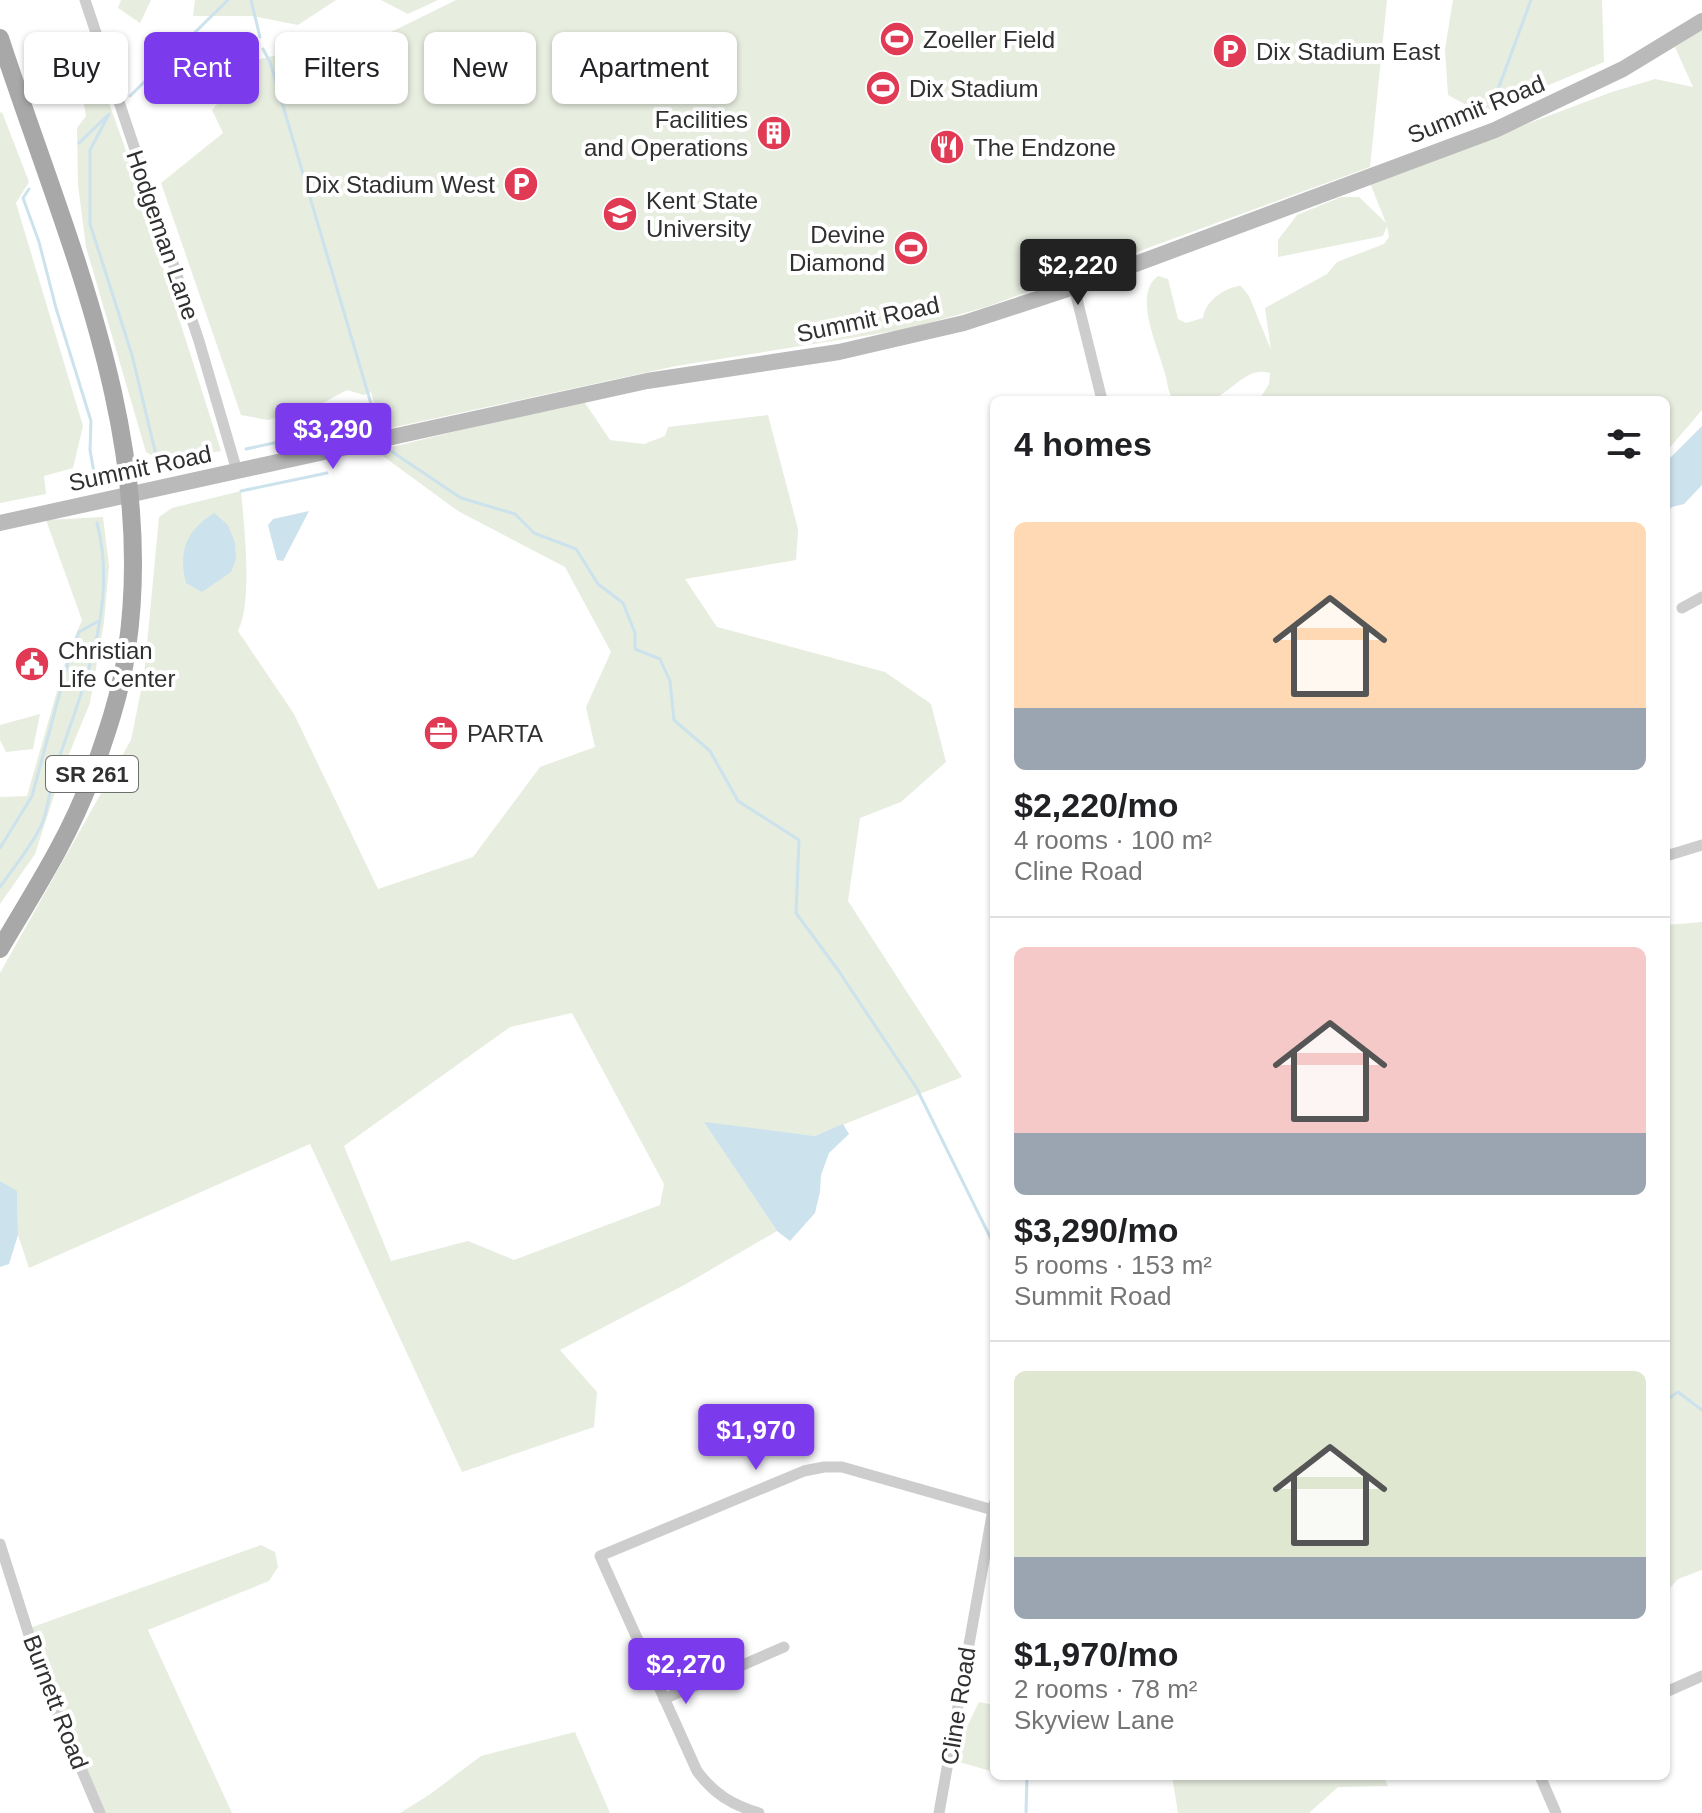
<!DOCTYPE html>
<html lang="en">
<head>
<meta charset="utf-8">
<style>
	:root { --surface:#fff; --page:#f6f6f6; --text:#202124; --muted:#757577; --line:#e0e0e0; --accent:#7c3aed }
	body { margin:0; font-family:Arial,sans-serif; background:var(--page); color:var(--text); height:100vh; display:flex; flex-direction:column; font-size:30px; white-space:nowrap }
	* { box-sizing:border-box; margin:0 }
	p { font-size:26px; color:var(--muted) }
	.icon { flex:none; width:44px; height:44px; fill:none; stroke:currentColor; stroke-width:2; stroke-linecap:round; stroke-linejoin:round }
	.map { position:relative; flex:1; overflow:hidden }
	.panel { position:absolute; left:990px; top:396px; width:680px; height:1384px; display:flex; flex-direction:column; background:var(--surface); border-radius:12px; box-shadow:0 2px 6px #0004 }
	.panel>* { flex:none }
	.guide { position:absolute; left:24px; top:32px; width:760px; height:72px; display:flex; gap:16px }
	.price { position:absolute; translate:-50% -68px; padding:0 18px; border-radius:8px; background:var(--accent); color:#fff; font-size:26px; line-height:52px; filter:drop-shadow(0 2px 4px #0008) }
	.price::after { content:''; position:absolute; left:50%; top:48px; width:24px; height:18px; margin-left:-12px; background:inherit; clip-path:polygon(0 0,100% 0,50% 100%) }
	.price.selected { background:#222; color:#fff }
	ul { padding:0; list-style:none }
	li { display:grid; align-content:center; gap:16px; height:424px; padding:0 24px }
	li+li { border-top:2px solid var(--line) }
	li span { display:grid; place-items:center; height:248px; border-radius:12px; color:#555 }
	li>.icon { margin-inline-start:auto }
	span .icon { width:144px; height:144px; fill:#fffc; stroke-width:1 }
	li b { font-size:34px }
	h2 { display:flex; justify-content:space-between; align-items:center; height:96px; padding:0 24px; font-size:34px }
	.chip { padding:0 28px; border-radius:12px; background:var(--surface); box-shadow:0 2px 6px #0004; font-size:28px; line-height:72px }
	.chip.selected { background:var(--accent); color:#fff }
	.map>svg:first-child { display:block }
</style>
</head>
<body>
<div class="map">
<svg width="1702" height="1813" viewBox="0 0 1702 1813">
	<rect width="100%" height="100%" fill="#fff"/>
	<g fill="#e7eddf" fill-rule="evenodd">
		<polygon points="121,0 151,0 140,23 118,8"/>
		<polygon points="195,0 336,0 298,25 253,16 193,16"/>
		<polygon points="381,0 438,0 408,14"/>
		<polygon points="456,0 1387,0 1370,167 986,307 907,329 676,366 381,430 371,392 364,395 347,390 321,404 268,420 241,415 161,183 223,133 212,110 256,60 281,54 290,82"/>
		<polygon points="1453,0 1602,0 1604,62 1481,113 1448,95 1445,49"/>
		<path d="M 1702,29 L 1702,410 L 1666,452 L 1666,400 L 1259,400 L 1269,384 L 1270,373 C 1246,366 1233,392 1212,399 C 1202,403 1183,401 1173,399 C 1167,390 1168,383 1165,374 C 1159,349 1132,295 1158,276 L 1168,279 L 1178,319 L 1186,323 L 1203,318 C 1205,301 1225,287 1241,286 L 1249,296 L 1271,350 L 1265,308 L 1327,274 L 1337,262 L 1384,244 L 1389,237 L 1387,226 L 1383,236 L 1278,257 L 1278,240 L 1297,215 L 1341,197 L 1359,197 L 1386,223 L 1370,183 L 1612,92 L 1655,79 L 1693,87 L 1675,47 Z"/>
		<polygon points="95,64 124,145 221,451 162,461 146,452 86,247 78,185 77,128 86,116 81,85 83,65"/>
		<polygon points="2,112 29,182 16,203 83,426 73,468 44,476 46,494 0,503 0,113"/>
		<path d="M 583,400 L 610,440 L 644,444 L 665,436 L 668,427 L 768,415 L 798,529 L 796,560 L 685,579 L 717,627 L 885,672 L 931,704 L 946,762 L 901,802 L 860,818 L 848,901 L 962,1077 L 815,1136 L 705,1123 L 777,1231 L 686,1284 L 560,1350 L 597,1392 L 594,1427 L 462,1472 L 310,1144 L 29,1268 L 18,1235 L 17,1192 L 0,1181 L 0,973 L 131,740 L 144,676 L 159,517 L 172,508 L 241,491 C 244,526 253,601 238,631 L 294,714 L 378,889 L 473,857 L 540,767 L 595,747 L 586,707 L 611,652 L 565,567 L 458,511 L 376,451 ZM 572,1013 L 664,1184 L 660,1205 L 514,1260 L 468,1241 L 391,1261 L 344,1146 L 510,1027 Z"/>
		<polygon points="103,517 109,566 104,622 90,703 62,771 35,854 0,904 0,797 27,796 67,656 82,620 46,520"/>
		<polygon points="40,714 33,749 6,752 0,740 0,725"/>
		<polygon points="1702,922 1702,1570 1678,1579 1666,1592 1666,925"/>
		<polygon points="261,1545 275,1552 278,1567 269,1581 148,1630 232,1813 100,1813 27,1629"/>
		<polygon points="979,1702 994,1705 994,1772 959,1762 957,1752 961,1739"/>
		<polygon points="575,1732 610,1813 400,1813 429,1795 481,1756"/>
		<polygon points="1172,1776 1383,1776 1388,1786 1338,1787 1309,1813 1178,1813"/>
	</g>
	<g fill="#cce2ec">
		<polygon points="1702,426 1702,485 1684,504 1672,507 1666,512 1666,462"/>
		<polygon points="309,511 283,561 277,560 268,525 273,519"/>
		<path d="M 214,513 L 228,525 L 235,543 L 236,559 L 231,572 L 202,592 L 186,583 C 178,551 186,531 214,513 Z"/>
		<polygon points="704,1122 815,1136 843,1124 849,1134 829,1153 821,1175 820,1192 815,1213 790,1241 777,1231"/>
		<polygon points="0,1181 17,1191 18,1235 9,1264 0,1267"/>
	</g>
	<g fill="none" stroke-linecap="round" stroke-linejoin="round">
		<g stroke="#cce2ec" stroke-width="3">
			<polyline points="251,0 260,37"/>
			<polyline points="263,49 270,62 377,424"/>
			<polyline points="130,96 228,0"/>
			<polyline points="1493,103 1531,0"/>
			<polyline points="109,114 90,150 90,224 132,355 156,455"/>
			<polyline points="79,143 107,116"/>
			<polyline points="29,189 23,198 39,242 56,308 91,421 90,450 96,484"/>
			<polyline points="246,449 353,426"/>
			<polyline points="388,449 461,498 515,514 534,533 576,549 598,584 623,603 635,633 635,649 660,659 670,681 674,720 710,751 738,801 799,840 796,913 838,970 916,1087 994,1245"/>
			<polyline points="241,491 327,473"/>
			<polyline points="0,848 32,796 70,655 79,632 97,622"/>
			<path d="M 0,887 C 13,868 31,847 41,826 C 49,808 50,786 56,767 C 82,689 119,606 97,523"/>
			<polyline points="1666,1211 1668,1219 1666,1230"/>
			<polyline points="1666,1400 1678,1392 1702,1410"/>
			<polyline points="1026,1813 1027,1776"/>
		</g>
		<g stroke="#cdcdcd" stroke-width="11">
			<polyline points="85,0 199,341 237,471"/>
			<polyline points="1074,287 1102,400"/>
			<polyline points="1682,608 1702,597"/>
			<polyline points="1666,856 1702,845"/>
			<polyline points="0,1544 43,1679 100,1813"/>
			<polyline points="1666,1692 1702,1676"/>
			<polyline points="664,1699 784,1647"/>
			<polyline points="1540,1776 1556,1813"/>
			<path d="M 759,1813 C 732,1805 714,1794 697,1771 L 600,1556 L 804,1471 L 824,1467 L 842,1467 L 993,1510"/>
			<polyline points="939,1813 994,1504"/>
		</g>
		<polyline stroke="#bababa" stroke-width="16" points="0,523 647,381 839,352 964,323 1074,287 1495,130 1623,69 1702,21"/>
		<path stroke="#a8a8a8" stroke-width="18" d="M 0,38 C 65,237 158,435 127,649 C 121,693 106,736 91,778 C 69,838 33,893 0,949"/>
	</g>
	<defs>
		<g id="stadium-disc" transform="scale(1.8)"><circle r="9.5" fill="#e03a54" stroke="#fff"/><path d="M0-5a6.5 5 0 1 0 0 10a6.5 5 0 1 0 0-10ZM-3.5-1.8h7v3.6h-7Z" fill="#fff"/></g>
		<g id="parking-disc" transform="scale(1.8)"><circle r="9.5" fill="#e03a54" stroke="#fff"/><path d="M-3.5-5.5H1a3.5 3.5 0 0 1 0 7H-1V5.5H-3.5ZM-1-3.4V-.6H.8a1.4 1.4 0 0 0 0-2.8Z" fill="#fff"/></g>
		<g id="building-disc" transform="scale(1.8)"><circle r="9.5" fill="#e03a54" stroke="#fff"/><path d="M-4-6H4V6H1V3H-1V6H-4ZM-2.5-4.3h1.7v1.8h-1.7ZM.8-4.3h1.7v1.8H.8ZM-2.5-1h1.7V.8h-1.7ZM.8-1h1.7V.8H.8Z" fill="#fff"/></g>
		<g id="restaurant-disc" transform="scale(1.8)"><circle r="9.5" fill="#e03a54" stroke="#fff"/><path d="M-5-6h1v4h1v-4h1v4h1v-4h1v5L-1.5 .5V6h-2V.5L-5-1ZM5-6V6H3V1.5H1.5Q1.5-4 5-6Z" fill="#fff"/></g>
		<g id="university-disc" transform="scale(1.8)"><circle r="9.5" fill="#e03a54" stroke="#fff"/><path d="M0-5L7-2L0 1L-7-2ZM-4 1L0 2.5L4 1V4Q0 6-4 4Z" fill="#fff"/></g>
		<g id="civic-disc" transform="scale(1.8)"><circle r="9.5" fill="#e03a54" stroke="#fff"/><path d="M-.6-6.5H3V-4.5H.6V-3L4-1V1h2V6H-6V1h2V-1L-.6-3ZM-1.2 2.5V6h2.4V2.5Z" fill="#fff"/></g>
		<g id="office-disc" transform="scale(1.8)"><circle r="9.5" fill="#e03a54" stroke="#fff"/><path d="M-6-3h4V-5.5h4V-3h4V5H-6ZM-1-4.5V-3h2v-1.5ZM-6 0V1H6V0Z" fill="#fff"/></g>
	</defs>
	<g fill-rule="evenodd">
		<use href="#stadium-disc" x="897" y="39"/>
		<use href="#parking-disc" x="1230" y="51"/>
		<use href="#stadium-disc" x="883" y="88"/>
		<use href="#building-disc" x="774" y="133"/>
		<use href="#restaurant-disc" x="947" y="147"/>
		<use href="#parking-disc" x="521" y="184"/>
		<use href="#university-disc" x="620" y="214"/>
		<use href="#stadium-disc" x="911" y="248"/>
		<use href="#civic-disc" x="32" y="664"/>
		<use href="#office-disc" x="441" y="733"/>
	</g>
	<g text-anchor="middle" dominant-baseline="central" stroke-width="8" stroke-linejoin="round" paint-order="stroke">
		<rect fill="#fff" stroke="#6e6e6e" stroke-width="2" x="46" y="756" width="92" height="36" rx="6"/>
		<g font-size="22" font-weight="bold" fill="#303030">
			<text x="92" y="774">SR 261</text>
		</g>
		<g font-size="24" fill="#303030" stroke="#fff" text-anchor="start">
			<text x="923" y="39">Zoeller Field</text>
			<text x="1256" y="51">Dix Stadium East</text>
			<text x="909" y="88">Dix Stadium</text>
			<text x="748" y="119" text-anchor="end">Facilities<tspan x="748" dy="28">and Operations</tspan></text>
			<text x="973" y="147">The Endzone</text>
			<text x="495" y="184" text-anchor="end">Dix Stadium West</text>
			<text x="646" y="200">Kent State<tspan x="646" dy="28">University</tspan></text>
			<text x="885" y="234" text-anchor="end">Devine<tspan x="885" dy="28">Diamond</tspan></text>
			<text x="58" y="650">Christian<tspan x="58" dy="28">Life Center</tspan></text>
			<text x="467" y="733">PARTA</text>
		</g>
		<g font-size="24" fill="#303030" stroke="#fff">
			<text transform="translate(1476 109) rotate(-22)">Summit Road</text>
			<text transform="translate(163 235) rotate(71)">Hodgeman Lane</text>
			<text transform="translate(868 319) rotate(-12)">Summit Road</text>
			<text transform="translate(140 468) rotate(-12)">Summit Road</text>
			<text transform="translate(56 1702) rotate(69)">Burnett Road</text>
			<text transform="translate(958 1706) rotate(-81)">Cline Road</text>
		</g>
	</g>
</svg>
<b class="price selected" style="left:1078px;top:307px">$2,220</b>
<b class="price" style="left:333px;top:471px">$3,290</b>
<b class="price" style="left:756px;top:1472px">$1,970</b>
<b class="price" style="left:686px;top:1706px">$2,270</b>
<div class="guide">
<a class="chip">Buy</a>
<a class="chip selected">Rent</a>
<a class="chip">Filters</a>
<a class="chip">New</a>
<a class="chip">Apartment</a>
</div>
<section class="panel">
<h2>4 homes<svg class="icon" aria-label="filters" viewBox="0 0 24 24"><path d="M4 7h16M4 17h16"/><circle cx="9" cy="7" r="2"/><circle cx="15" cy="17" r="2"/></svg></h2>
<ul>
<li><span style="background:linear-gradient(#ffd9b3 75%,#9aa5b1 0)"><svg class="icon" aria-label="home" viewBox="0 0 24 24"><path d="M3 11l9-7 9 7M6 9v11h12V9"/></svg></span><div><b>$2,220/mo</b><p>4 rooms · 100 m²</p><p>Cline Road</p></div></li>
<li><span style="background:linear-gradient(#f6c9c9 75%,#9aa5b1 0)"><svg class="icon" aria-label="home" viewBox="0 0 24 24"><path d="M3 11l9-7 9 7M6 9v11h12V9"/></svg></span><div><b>$3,290/mo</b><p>5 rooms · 153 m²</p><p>Summit Road</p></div></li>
<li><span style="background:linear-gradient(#dfe7d0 75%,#9aa5b1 0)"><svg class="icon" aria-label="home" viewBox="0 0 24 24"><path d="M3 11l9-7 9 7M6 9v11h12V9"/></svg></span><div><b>$1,970/mo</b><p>2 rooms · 78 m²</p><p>Skyview Lane</p></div></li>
</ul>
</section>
</div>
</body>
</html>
